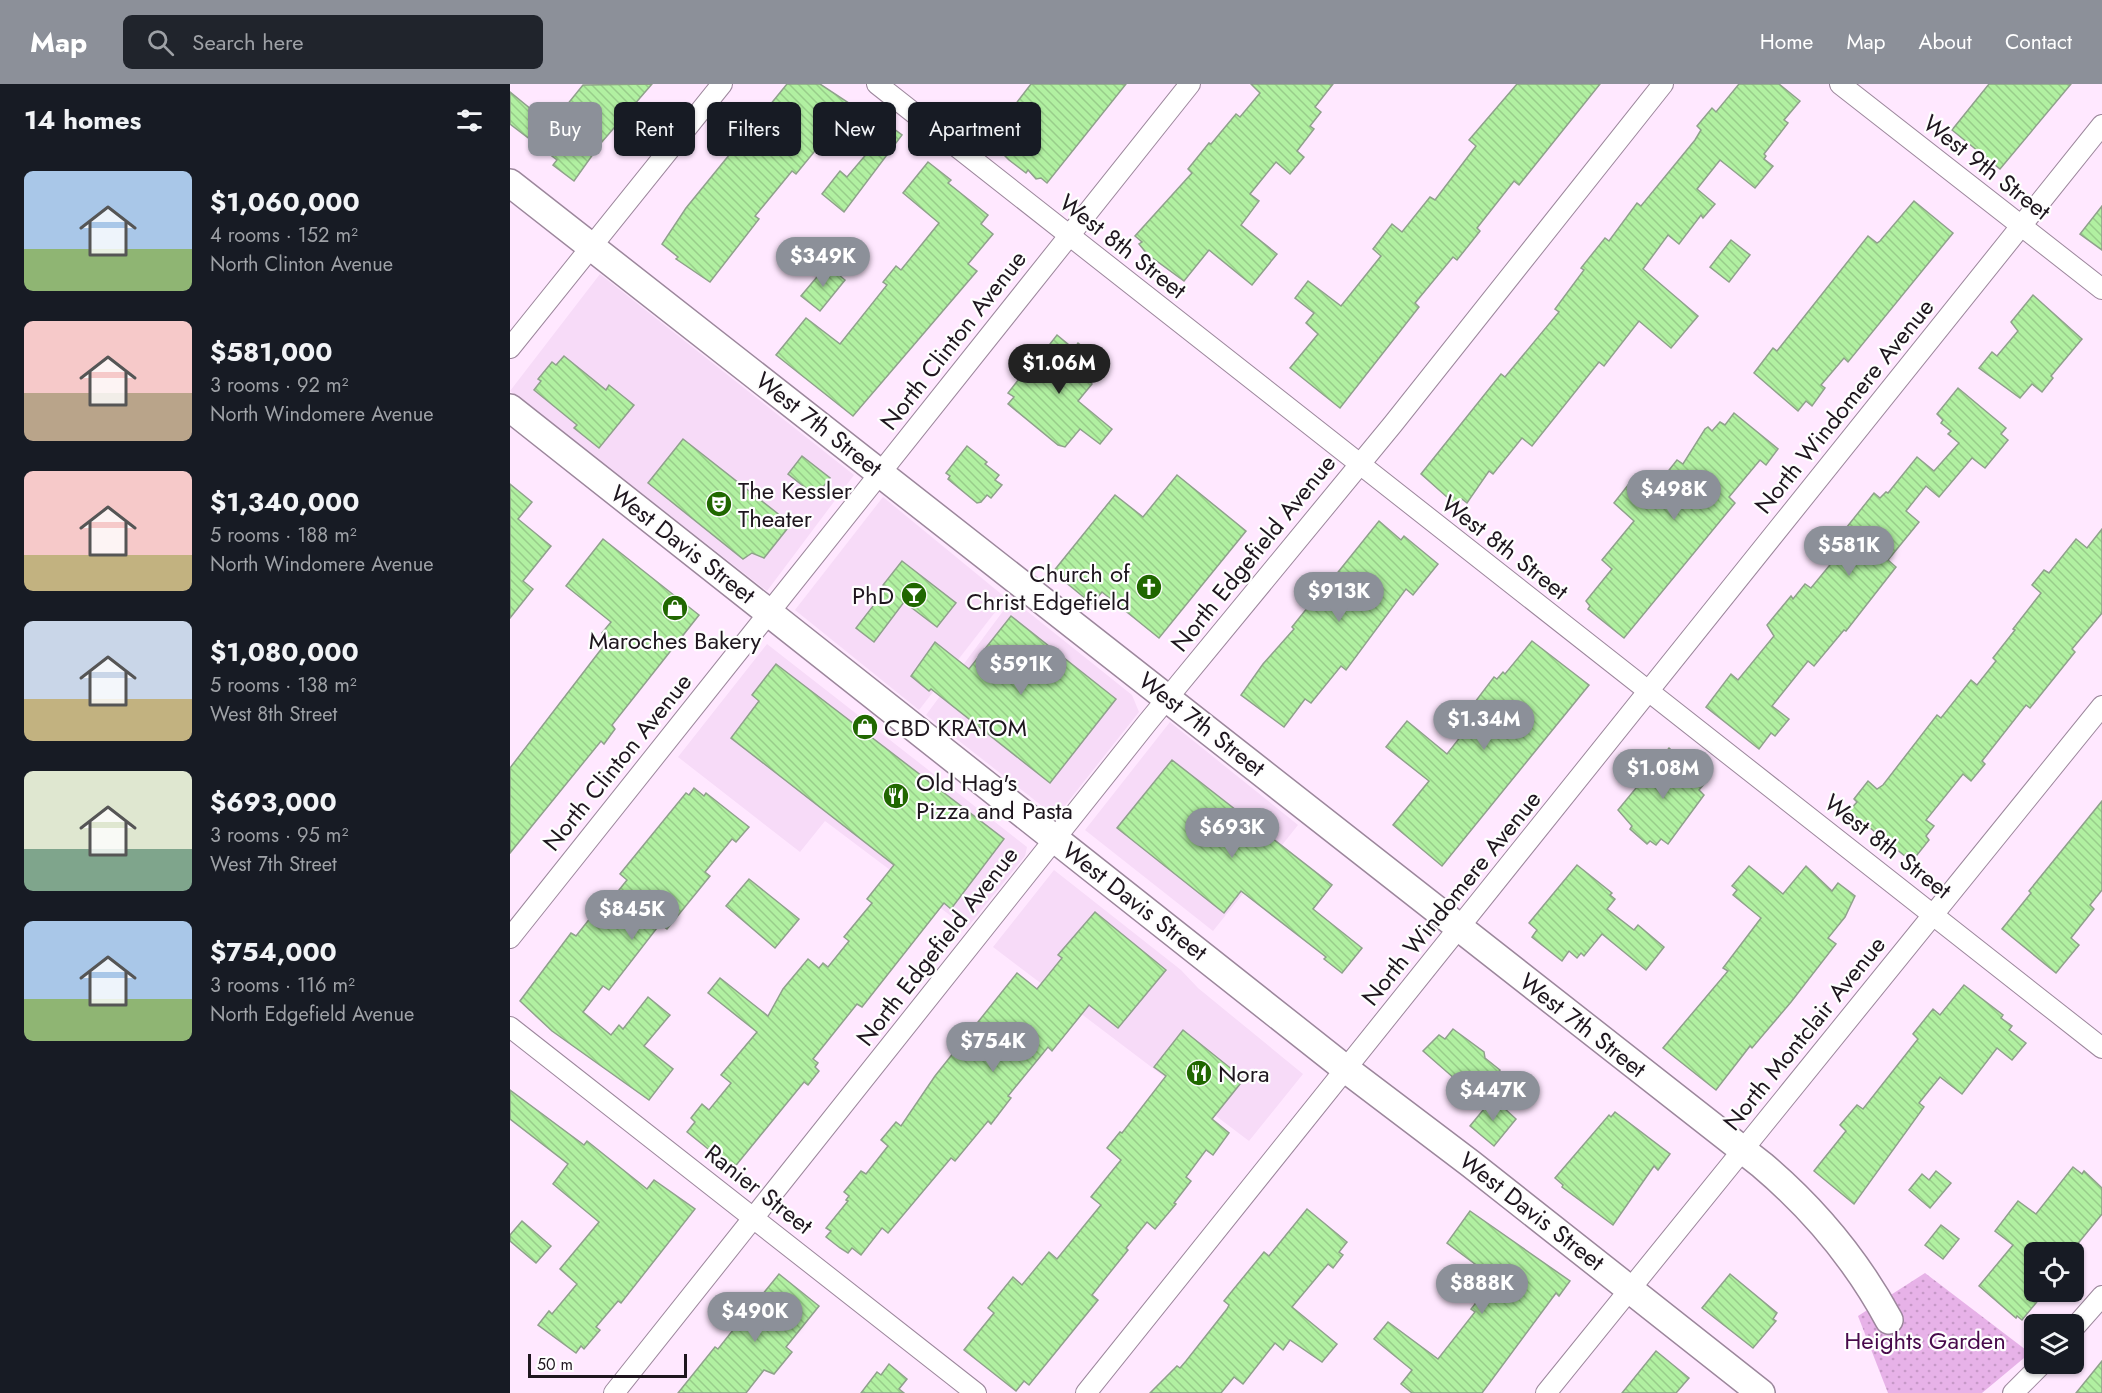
<!DOCTYPE html>
<html lang="en">
<head>
<meta charset="utf-8">
<style>
	:root { --surface:#171b24; --page:#20242c; --text:#f1f3f6; --muted:#9ea1a6; --accent:#8c9099 }
	body { margin:0; font-family:Jost,sans-serif; background:var(--page); color:var(--text); height:100vh; display:flex; flex-direction:column; font-size:22px; white-space:nowrap }
	* { box-sizing:border-box; margin:0 }
	p { font-size:20px; color:var(--muted) }
	.icon { flex:none; width:33px; height:33px; fill:none; stroke:currentColor; stroke-width:2; stroke-linecap:round; stroke-linejoin:round }
	.map { position:relative; flex:1; overflow:hidden }
	.panel { display:flex; flex-direction:column; background:var(--surface); width:510px }
	.panel>* { flex:none }
	.hud { position:absolute; left:18px; top:18px; width:570px; height:54px; display:flex; gap:12px }
	.fabs { position:absolute; left:1514px; top:1158px; display:grid; gap:12px }
	.fabs a { display:grid; place-items:center; width:60px; height:60px; border-radius:9px; background:var(--surface); box-shadow:0 2px 4px #0004; font-size:30px }
	.scale { position:absolute; left:18px; bottom:15px; width:159px; box-sizing:border-box; padding-left:6px; border:3px solid #1e161e; border-top:0; font-size:16px; line-height:21px; white-space:nowrap; color:#1e161e; -webkit-text-stroke:4px #fefefe; paint-order:stroke }
	.price { position:absolute; translate:-50% -51px; padding:0 14px; border-radius:21px; background:var(--accent); color:#fff; font-size:20px; line-height:39px; filter:drop-shadow(0 2px 3px #0008) }
	.price::after { content:''; position:absolute; left:50%; top:36px; width:18px; height:14px; margin-left:-9px; background:inherit; clip-path:polygon(0 0,100% 0,50% 100%) }
	.price.on { background:#222; color:#fff }
	ul { padding:0; list-style:none }
	li { display:flex; align-items:center; gap:18px; height:150px; padding:0 24px }
	li span { display:grid; place-items:center; flex:none; width:168px; height:120px; border-radius:9px; color:#555 }
	li>.icon { margin-inline-start:auto }
	span .icon { width:72px; height:72px; fill:#fffc; stroke-width:1 }
	li b { font-size:26px }
	h2 { display:flex; justify-content:space-between; align-items:center; height:72px; padding:0 24px; font-size:26px }
	.pill { padding:0 21px; border-radius:9px; background:var(--surface); box-shadow:0 2px 4px #0004; font-size:21px; line-height:54px }
	.pill.on { background:var(--accent); color:#fff }
	header { display:flex; align-items:center; gap:36px; box-sizing:border-box; height:84px; padding:0 30px; background:var(--accent); color:#fff }
	header strong { font-size:28px }
	nav { display:flex; gap:33px; margin-inline-start:auto; font-size:21px }
	.search { width:420px; height:54px; background:var(--page); display:flex; align-items:center; gap:15px; box-sizing:border-box; padding:0 21px; border-radius:9px; color:var(--muted); font-size:22px }
	main { display:flex; flex:1; min-height:0 }
	.map>svg:first-child { display:block }
</style>
</head>
<body>
<header>
<strong>Map</strong>
<div class="search"><svg class="icon" aria-label="search" viewBox="0 0 24 24"><circle cx="10" cy="10" r="6"/><path d="M15 15l6 6"/></svg>Search here</div>
<nav><a>Home</a><a>Map</a><a>About</a><a>Contact</a></nav>
</header>
<main>
<section class="panel">
<h2>14 homes<svg class="icon" aria-label="filters" viewBox="0 0 24 24"><path d="M4 7h16M4 17h16"/><circle cx="9" cy="7" r="2"/><circle cx="15" cy="17" r="2"/></svg></h2>
<ul>
<li><span style="background:linear-gradient(#a9c7e8 65%,#8fb573 0)"><svg class="icon" aria-label="home" viewBox="0 0 24 24"><path d="M3 11l9-7 9 7M6 9v11h12V9"/></svg></span><div><b>$1,060,000</b><p>4 rooms · 152 m²</p><p>North Clinton Avenue</p></div></li>
<li><span style="background:linear-gradient(#f6c9c9 60%,#b9a48a 0)"><svg class="icon" aria-label="home" viewBox="0 0 24 24"><path d="M3 11l9-7 9 7M6 9v11h12V9"/></svg></span><div><b>$581,000</b><p>3 rooms · 92 m²</p><p>North Windomere Avenue</p></div></li>
<li><span style="background:linear-gradient(#f6c9c9 70%,#c2b280 0)"><svg class="icon" aria-label="home" viewBox="0 0 24 24"><path d="M3 11l9-7 9 7M6 9v11h12V9"/></svg></span><div><b>$1,340,000</b><p>5 rooms · 188 m²</p><p>North Windomere Avenue</p></div></li>
<li><span style="background:linear-gradient(#c9d6e8 65%,#c2b280 0)"><svg class="icon" aria-label="home" viewBox="0 0 24 24"><path d="M3 11l9-7 9 7M6 9v11h12V9"/></svg></span><div><b>$1,080,000</b><p>5 rooms · 138 m²</p><p>West 8th Street</p></div></li>
<li><span style="background:linear-gradient(#dfe7d0 65%,#7fa58c 0)"><svg class="icon" aria-label="home" viewBox="0 0 24 24"><path d="M3 11l9-7 9 7M6 9v11h12V9"/></svg></span><div><b>$693,000</b><p>3 rooms · 95 m²</p><p>West 7th Street</p></div></li>
<li><span style="background:linear-gradient(#a9c7e8 65%,#8fb573 0)"><svg class="icon" aria-label="home" viewBox="0 0 24 24"><path d="M3 11l9-7 9 7M6 9v11h12V9"/></svg></span><div><b>$754,000</b><p>3 rooms · 116 m²</p><p>North Edgefield Avenue</p></div></li>
</ul>
</section>
<div class="map">
<svg width="1592" height="1309" viewBox="0 0 1592 1309">
	<defs>
		<pattern id="park-dots" width="8" height="8" patternUnits="userSpaceOnUse" patternTransform="scale(1.5)"><rect width="8" height="8" fill="#e7b2e8"/><path d="M2 2h.1M6 6h.1" fill="none" stroke="#c698c7" stroke-width="1.8" stroke-linecap="round"/></pattern>
		<pattern id="building-back-hatch" width="6" height="6" patternUnits="userSpaceOnUse" patternTransform="scale(1.5)"><rect width="6" height="6" fill="#b1f0a1"/><path d="M-1 5l2 2M0 0l6 6M5-1l2 2" fill="none" stroke="#98cd8a"/></pattern>
	</defs>
	<rect width="100%" height="100%" fill="#ffe8ff"/>
	<g fill="#f7dbf8">
		<polygon points="90,190 344,391 257,507 0,307"/>
		<polygon points="373,413 496,514 409,626 285,526"/>
		<polygon points="502,515 622,611 629,628 546,733 416,631"/>
		<polygon points="257,560 517,763 515,772 457,844 315,737 290,768 168,673"/>
		<polygon points="660,638 788,741 703,847 575,746"/>
		<polygon points="544,786 671,886 688,904 793,990 739,1057 483,863"/>
	</g>
	<polygon fill="url(#park-dots)" points="1415,1189 1520,1269 1472,1309 1378,1309 1348,1232"/>
	<g fill="url(#building-back-hatch)" stroke="#8fa18b" stroke-width="1.5">
		<polygon points="142,0 91,59 64,97 43,81 47,76 0,40 0,8 27,30 34,21 48,32 73,1"/>
		<polygon points="277,0 310,0 342,21 339,24 372,51 380,42 392,51 334,128 312,110 330,87 337,93 359,67 327,40 286,90 282,87 245,132 249,135 200,198 166,175 168,173 152,160 176,124"/>
		<polygon points="521,0 616,0 537,99 531,94 526,95 518,86 516,89 499,76 485,62 488,58 481,52"/>
		<polygon points="741,0 823,0 805,23 811,28 800,42 804,45 787,67 794,73 780,90 766,78 740,110 749,117 731,141 767,170 742,201 699,166 674,197 637,170 629,160 632,158 625,152 682,89 678,85 699,59 701,60 726,30 730,33 750,9"/>
		<polygon points="1007,0 1090,0 1009,101 1004,97 967,144 970,147 947,176 943,173 905,219 909,223 830,324 780,284 808,250 796,239 804,229 785,214 798,197 831,222 871,172 863,165 882,140 892,148 920,113 925,116 966,62 959,56"/>
		<polygon points="1229,0 1269,0 1290,17 1274,36 1278,39 1254,70 1256,72 1254,75 1263,82 1245,104 1210,76 1187,105 1205,120 1193,134 1191,131 1169,160 1158,151 1133,185 1188,232 1161,264 1129,237 1094,282 1089,278 1022,362 1012,354 983,390 979,387 957,419 952,415 947,422 911,390 991,290 995,293 1049,228 1045,225 1074,186 1071,184 1095,154 1099,157 1127,119 1131,122 1185,56 1191,46 1187,42 1202,24 1206,28"/>
		<polygon points="1479,0 1561,0 1490,85 1442,46"/>
		<polygon points="418,78 441,96 438,99 478,131 471,140 483,150 458,180 467,187 343,332 266,271 296,234 330,260 377,201 373,198 386,182 391,186 429,139 393,109"/>
		<polygon points="1404,117 1443,149 1338,278 1334,274 1311,301 1315,304 1302,322 1296,317 1288,327 1244,289 1263,264 1267,267 1358,152 1367,159 1370,157"/>
		<polygon points="1592,122 1592,166 1570,150"/>
		<polygon points="1221,156 1240,171 1219,198 1200,183"/>
		<polygon points="317,181 335,196 310,227 291,212"/>
		<polygon points="1523,211 1572,255 1541,292 1543,294 1532,308 1522,300 1510,314 1469,284 1482,268 1487,272 1508,247 1501,238"/>
		<polygon points="547,251 564,265 568,259 586,273 573,289 582,300 568,317 602,345 590,360 570,345 555,363 548,361 498,320 504,313 498,309 513,290 515,292"/>
		<polygon points="54,272 96,306 99,301 124,321 89,364 64,344 67,341 24,306 31,297 28,295 42,278 46,281"/>
		<polygon points="1448,304 1496,344 1491,350 1498,356 1475,384 1462,374 1429,413 1416,402 1396,427 1409,438 1378,476 1386,483 1336,547 1334,546 1304,582 1298,577 1262,622 1279,635 1265,652 1261,649 1249,665 1196,623 1221,590 1228,596 1264,552 1257,541 1281,512 1283,515 1295,500 1301,504 1324,476 1317,468 1364,409 1370,414 1376,408 1378,409 1407,373 1424,387 1449,359 1438,350 1441,347 1431,339 1433,336 1427,330"/>
		<polygon points="1224,329 1268,365 1256,381 1250,376 1219,413 1225,419 1114,554 1078,525 1080,522 1076,517 1102,485 1092,476 1124,437 1104,419 1122,396 1141,409 1167,376 1173,380 1195,345 1198,343 1202,347 1210,338 1215,341"/>
		<polygon points="173,355 281,440 254,474 242,469 233,475 138,399"/>
		<polygon points="457,362 477,378 475,380 489,391 485,396 492,401 481,414 477,411 471,418 467,419 438,395 440,392 436,389"/>
		<polygon points="292,372 320,394 306,412 278,390"/>
		<polygon points="667,391 736,447 649,554 592,508 582,520 543,488 605,411 633,433"/>
		<polygon points="0,400 22,418 8,435 41,462 13,497 23,505 0,534"/>
		<polygon points="869,437 891,456 894,452 928,480 903,511 896,505 836,586 831,582 801,619 795,615 774,643 731,611 753,580 784,545 782,543 802,518 809,523 831,497 825,492"/>
		<polygon points="1592,445 1592,529 1562,565 1565,568 1520,624 1516,621 1472,677 1475,680 1461,697 1453,690 1416,736 1424,742 1416,752 1419,756 1403,776 1396,770 1395,772 1339,727 1347,718 1344,715 1358,697 1367,705 1373,701 1427,631 1431,634 1461,596 1467,601 1486,577 1483,574 1505,546 1503,545 1531,509 1522,501 1534,486 1539,489 1566,455 1577,464"/>
		<polygon points="93,455 189,531 102,641 105,645 94,660 91,657 0,769 0,684 99,555 92,549 101,538 56,502"/>
		<polygon points="392,477 446,519 427,543 394,518 364,558 346,544 377,504 373,501"/>
		<polygon points="501,532 606,615 540,699 421,605 419,607 401,592 425,558 459,585"/>
		<polygon points="1022,557 1079,601 932,782 883,741 919,697 876,663 897,637 937,670 973,624 965,618 984,593 987,595 993,588 995,590"/>
		<polygon points="266,580 494,755 441,825 434,819 352,923 347,920 303,975 308,979 305,983 309,987 298,1001 294,998 223,1085 177,1048 185,1038 181,1034 192,1020 199,1026 221,999 211,991 247,948 198,909 210,894 258,932 273,905 298,875 309,884 313,879 318,883 339,857 334,853 362,819 357,815 384,781 221,654 249,617 242,611"/>
		<polygon points="1159,664 1174,677 1171,681 1194,700 1189,706 1194,711 1158,760 1151,755 1146,761 1140,757 1137,760 1120,745 1122,742 1108,726"/>
		<polygon points="662,676 822,801 803,825 852,864 832,889 814,875 816,873 731,807 714,829 607,744"/>
		<polygon points="184,704 194,712 196,709 239,743 226,758 222,755 195,788 200,792 157,845 150,840 99,906 93,902 73,928 101,951 109,941 113,945 138,913 160,931 134,962 163,985 139,1016 42,947 10,917 61,849 66,852 93,818 97,821 117,796 110,790 176,709 179,711"/>
		<polygon points="1592,717 1592,806 1580,821 1584,825 1561,854 1569,861 1546,889 1492,845 1521,809 1519,807"/>
		<polygon points="1067,781 1102,809 1100,811 1105,815 1097,825 1124,846 1128,841 1154,863 1136,886 1092,850 1074,872 1071,869 1067,874 1059,867 1052,877 1022,853 1027,846 1019,839"/>
		<polygon points="1239,782 1273,810 1296,782 1322,807 1328,799 1345,812 1335,833 1318,854 1326,860 1281,918 1242,964 1240,962 1206,1006 1153,964 1218,887 1213,884 1251,834 1223,811 1227,806 1222,802"/>
		<polygon points="239,795 289,835 265,864 216,822"/>
		<polygon points="585,828 656,886 608,944 579,921 542,967 538,963 498,1012 501,1014 481,1040 478,1037 445,1077 441,1074 378,1149 372,1144 351,1171 342,1164 338,1169 330,1164 316,1153 321,1147 316,1144 338,1117 336,1116 339,1112 334,1108 351,1087 356,1090 378,1062 371,1056 386,1038 391,1042 425,992 507,889 527,905 552,874 548,871"/>
		<polygon points="1454,901 1493,931 1491,934 1502,942 1499,946 1516,959 1502,976 1487,964 1452,1010 1430,993 1409,1019 1414,1023 1344,1120 1304,1087 1336,1047 1330,1041 1347,1021 1353,1025 1408,955 1403,950 1423,925 1430,931"/>
		<polygon points="943,945 974,968 975,974 990,986 972,1009 955,998 953,1000 945,995 913,967 929,951 935,955"/>
		<polygon points="673,946 734,995 702,1035 719,1049 703,1071 696,1066 676,1093 681,1097 664,1119 666,1120 645,1145 637,1138 616,1164 618,1166 582,1211 588,1216 519,1301 514,1297 506,1307 454,1266 484,1229 478,1224 503,1193 512,1201 539,1168 547,1175 591,1121 581,1113 611,1076 597,1064 610,1048 612,1049 656,992 644,983"/>
		<polygon points="0,1006 74,1061 77,1057 137,1105 144,1096 185,1125 111,1219 108,1217 86,1243 90,1246 74,1265 71,1262 66,1269 28,1241 39,1227 42,1230 67,1200 50,1185 89,1138 43,1100 58,1080 0,1035"/>
		<polygon points="983,1014 1006,1035 984,1062 960,1042"/>
		<polygon points="1105,1028 1160,1070 1148,1086 1144,1082 1103,1141 1052,1103 1053,1101 1045,1094 1099,1031 1101,1033"/>
		<polygon points="1563,1083 1572,1090 1574,1087 1592,1104 1592,1130 1561,1168 1524,1168 1524,1208 1535,1208 1512,1236 1507,1232 1506,1234 1469,1202 1503,1161 1485,1147 1508,1117 1526,1130"/>
		<polygon points="1426,1087 1441,1099 1420,1124 1399,1106 1412,1090 1419,1096"/>
		<polygon points="797,1125 837,1158 829,1168 833,1171 823,1184 818,1180 782,1223 827,1260 812,1278 780,1256 773,1266 765,1259 733,1300 724,1293 711,1309 640,1309 667,1282 670,1284 676,1277 717,1225 719,1221 714,1217 754,1168 759,1172"/>
		<polygon points="960,1127 1060,1197 1049,1212 1046,1209 972,1309 902,1309 891,1300 902,1286 864,1255 878,1238 928,1275 965,1228 961,1225 985,1195 937,1159"/>
		<polygon points="12,1137 41,1162 26,1179 0,1157 0,1151"/>
		<polygon points="1431,1141 1449,1155 1433,1175 1415,1161"/>
		<polygon points="269,1190 309,1222 276,1263 282,1268 264,1290 254,1286 236,1309 168,1309 205,1263 208,1265 227,1241 231,1244 256,1215 252,1211"/>
		<polygon points="1220,1190 1267,1229 1263,1235 1266,1237 1243,1264 1192,1224"/>
		<polygon points="1146,1267 1179,1294 1166,1309 1112,1309"/>
		<polygon points="1592,1277 1592,1309 1566,1309"/>
		<polygon points="379,1280 397,1295 389,1305 394,1309 351,1309 367,1288 371,1291"/>
	</g>
	<g fill="none" stroke-linecap="round" stroke-linejoin="round">
		<g stroke="#9c879c" stroke-width="22">
			<g id="street">
				<polyline points="367,0 1592,964"/>
				<polyline points="1330,0 1592,205"/>
				<polyline points="0,264 212,0"/>
				<polyline points="0,854 680,0"/>
				<polyline points="0,943 466,1309"/>
				<polyline points="1563,1245 1592,1212"/>
				<polyline points="104,1309 637,639 883,340 1153,0"/>
				<polyline points="576,1309 1592,41"/>
				<polyline points="1036,1309 1592,622"/>
				<polyline points="1503,1309 1532,1280"/>
			</g>
		</g>
		<g stroke="#9c879c" stroke-width="30">
			<g id="secondary">
				<path d="M 0,99 L 1252,1081 C 1304,1125 1346,1175 1379,1236"/>
				<polyline points="0,324 837,986 961,1080 1251,1309"/>
			</g>
		</g>
		<use href="#street" stroke="#fff" stroke-width="20"/>
		<use href="#secondary" stroke="#fff" stroke-width="27"/>
	</g>
	<defs>
		<g id="theatre-disc" transform="scale(1.35)"><circle r="9.5" fill="#206700" stroke="#fefefe"/><path d="M-5-5.5Q0-4 5-5.5V0Q5 5 0 6Q-5 5-5 0ZM-3.3-2.5H-1v1.5H-3.3ZM1-2.5H3.3v1.5H1ZM-2.8 1Q0 5.5 2.8 1Z" fill="#fff"/></g>
		<g id="church-disc" transform="scale(1.35)"><circle r="9.5" fill="#206700" stroke="#fefefe"/><path d="M-1.2-6h2.4v3.5h3.3v2.4h-3.3V6h-2.4V-.1h-3.3v-2.4h3.3Z" fill="#fff"/></g>
		<g id="bar-disc" transform="scale(1.35)"><circle r="9.5" fill="#206700" stroke="#fefefe"/><path d="M-6-5H6L.8 .8V4.5H3.5V6h-7V4.5H-.8V.8Z" fill="#fff"/></g>
		<g id="shop-disc" transform="scale(1.35)"><circle r="9.5" fill="#206700" stroke="#fefefe"/><path d="M-5-2.5h2.3a2.7 3.5 0 0 1 5.4 0H5L5.5 6h-11ZM-1.5-2.5h3a1.5 2.3 0 0 0-3 0Z" fill="#fff"/></g>
		<g id="restaurant-disc" transform="scale(1.35)"><circle r="9.5" fill="#206700" stroke="#fefefe"/><path d="M-5-6h1v4h1v-4h1v4h1v-4h1v5L-1.5 .5V6h-2V.5L-5-1ZM5-6V6H3V1.5H1.5Q1.5-4 5-6Z" fill="#fff"/></g>
	</defs>
	<g fill-rule="evenodd">
		<use href="#theatre-disc" x="209" y="420"/>
		<use href="#church-disc" x="639" y="503"/>
		<use href="#bar-disc" x="404" y="511"/>
		<use href="#shop-disc" x="165" y="524"/>
		<use href="#shop-disc" x="355" y="643"/>
		<use href="#restaurant-disc" x="386" y="712"/>
		<use href="#restaurant-disc" x="689" y="989"/>
	</g>
	<g text-anchor="middle" dominant-baseline="central" stroke-width="4.5" stroke-linejoin="round" paint-order="stroke">
		<g font-size="24" fill="#1e161e" stroke="#fefefe">
			<text transform="translate(1477 83) rotate(38)">West 9th Street</text>
			<text transform="translate(613 162) rotate(38)">West 8th Street</text>
			<text transform="translate(443 256) rotate(-52)">North Clinton Avenue</text>
			<text transform="translate(1334 322) rotate(-51)">North Windomere Avenue</text>
			<text transform="translate(309 340) rotate(38)">West 7th Street</text>
			<text transform="translate(173 460) rotate(38)">West Davis Street</text>
			<text transform="translate(995 463) rotate(38)">West 8th Street</text>
			<text transform="translate(743 469) rotate(-51)">North Edgefield Avenue</text>
			<text transform="translate(692 640) rotate(38)">West 7th Street</text>
			<text transform="translate(107 678) rotate(-51)">North Clinton Avenue</text>
			<text transform="translate(1378 762) rotate(38)">West 8th Street</text>
			<text transform="translate(941 814) rotate(-51)">North Windomere Avenue</text>
			<text transform="translate(625 817) rotate(38)">West Davis Street</text>
			<text transform="translate(427 862) rotate(-52)">North Edgefield Avenue</text>
			<text transform="translate(1073 941) rotate(38)">West 7th Street</text>
			<text transform="translate(1294 949) rotate(-51)">North Montclair Avenue</text>
			<text transform="translate(249 1105) rotate(38)">Ranier Street</text>
			<text transform="translate(1022 1127) rotate(38)">West Davis Street</text>
		</g>
		<g font-size="24" fill="#1e161e" stroke="#fefefe" text-anchor="start">
			<text x="228" y="406">The Kessler<tspan x="228" dy="28">Theater</tspan></text>
			<text x="620" y="489" text-anchor="end">Church of<tspan x="620" dy="28">Christ Edgefield</tspan></text>
			<text x="384" y="511" text-anchor="end">PhD</text>
			<text x="165" y="556" text-anchor="middle">Maroches Bakery</text>
			<text x="374" y="643">CBD KRATOM</text>
			<text x="406" y="698">Old Hag's<tspan x="406" dy="28">Pizza and Pasta</tspan></text>
			<text x="708" y="989">Nora</text>
		</g>
		<g font-size="24" fill="#48094b" stroke="#fefefe">
			<text x="1415" y="1256">Heights Garden</text>
		</g>
	</g>
</svg>
<div class="fabs">
<a><svg class="icon" aria-label="locate" viewBox="0 0 24 24"><circle cx="12" cy="12" r="6"/><path d="M12 2v4M12 18v4M2 12h4M18 12h4"/></svg></a>
<a><svg class="icon" aria-label="layers" viewBox="0 0 24 24"><path d="M12 4l9 5-9 5-9-5zM3 14l9 5 9-5"/></svg></a>
</div>
<div class="scale">50 m</div>
<b class="price" style="left:313px;top:204px">$349K</b>
<b class="price on" style="left:549px;top:311px">$1.06M</b>
<b class="price" style="left:1164px;top:437px">$498K</b>
<b class="price" style="left:1339px;top:493px">$581K</b>
<b class="price" style="left:829px;top:539px">$913K</b>
<b class="price" style="left:511px;top:612px">$591K</b>
<b class="price" style="left:974px;top:667px">$1.34M</b>
<b class="price" style="left:1153px;top:716px">$1.08M</b>
<b class="price" style="left:722px;top:775px">$693K</b>
<b class="price" style="left:122px;top:857px">$845K</b>
<b class="price" style="left:483px;top:989px">$754K</b>
<b class="price" style="left:983px;top:1038px">$447K</b>
<b class="price" style="left:972px;top:1231px">$888K</b>
<b class="price" style="left:245px;top:1259px">$490K</b>
<div class="hud">
<a class="pill on">Buy</a>
<a class="pill">Rent</a>
<a class="pill">Filters</a>
<a class="pill">New</a>
<a class="pill">Apartment</a>
</div>
</div>
</main>
</body>
</html>
